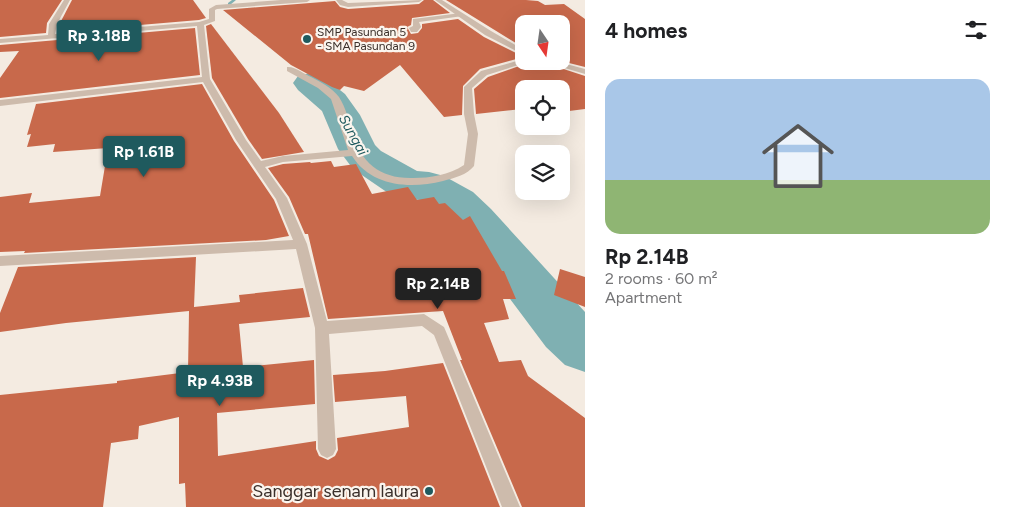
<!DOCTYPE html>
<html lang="en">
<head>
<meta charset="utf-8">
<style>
	:root { --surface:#fff; --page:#f2f2f2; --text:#202124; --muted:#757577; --accent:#1f5a5e }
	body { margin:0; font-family:Figtree,sans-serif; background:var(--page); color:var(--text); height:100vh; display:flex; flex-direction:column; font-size:19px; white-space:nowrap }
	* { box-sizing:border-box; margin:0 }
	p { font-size:16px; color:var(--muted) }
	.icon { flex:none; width:28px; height:28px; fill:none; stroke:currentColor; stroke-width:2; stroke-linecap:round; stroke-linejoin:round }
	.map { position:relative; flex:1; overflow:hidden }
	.side { display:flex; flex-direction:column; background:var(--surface); width:425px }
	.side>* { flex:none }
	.needle { width:32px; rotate:167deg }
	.fabs { position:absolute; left:515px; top:15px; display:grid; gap:10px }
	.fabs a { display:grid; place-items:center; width:55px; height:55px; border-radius:10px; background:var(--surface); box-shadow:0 5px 20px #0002; font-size:25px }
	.price { position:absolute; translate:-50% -42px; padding:0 11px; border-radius:5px; background:var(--accent); color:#fff; font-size:16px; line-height:32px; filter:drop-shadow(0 1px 2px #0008) }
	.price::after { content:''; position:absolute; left:50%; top:30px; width:15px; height:11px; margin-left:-8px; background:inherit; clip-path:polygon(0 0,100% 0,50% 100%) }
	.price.current { background:#222; color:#fff }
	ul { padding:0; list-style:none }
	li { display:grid; align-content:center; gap:10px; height:265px; padding:0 20px }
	li span { display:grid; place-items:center; height:155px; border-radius:15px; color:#555 }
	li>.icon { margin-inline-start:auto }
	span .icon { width:90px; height:90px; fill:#fffc; stroke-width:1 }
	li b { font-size:21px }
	h2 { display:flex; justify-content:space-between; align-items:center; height:60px; padding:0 20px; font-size:21px }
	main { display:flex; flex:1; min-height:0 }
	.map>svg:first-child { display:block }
</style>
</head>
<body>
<main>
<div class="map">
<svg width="585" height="507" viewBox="0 0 585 507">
	<rect width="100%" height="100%" fill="#f4ebe1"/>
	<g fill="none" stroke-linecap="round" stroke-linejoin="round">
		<polygon fill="#7fb0b2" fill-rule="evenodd" points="232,0 236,0 230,5 228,5 228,3"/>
		<polygon fill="#7fb0b2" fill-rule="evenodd" points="310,73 326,79 345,94 360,115 375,145 381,151 417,171 429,172 444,176 473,192 491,209 585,312 585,372 565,365 546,347 459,231 441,214 420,200 406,199 391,195 353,169 338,149 322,111 298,90 293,83 298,76"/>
	</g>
	<g fill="#c8694b">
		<polygon points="0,0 62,0 47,23 46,33 0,37"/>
		<polygon points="72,0 193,0 206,18 199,20 57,32 59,25"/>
		<polygon points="424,0 433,0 450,13 412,18 411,25 407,27 411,34 418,33 422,28 422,24 458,19 484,37 524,57 480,69 463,86 462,115 444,117 400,65 364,91 344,86 340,90 332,87 291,65 223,10 335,1 340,7 348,9 419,4"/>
		<polygon points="446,0 526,0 538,1 545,5 564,4 585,19 585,67 561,61 561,24 524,24 524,48"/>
		<polygon points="211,24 279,113 304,152 262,159 248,139 212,78 206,26"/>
		<polygon points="195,28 200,75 0,98 0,78 19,51 0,52 0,45"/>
		<polygon points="533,61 539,61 585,76 585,109 561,112 561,89 524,89 524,111 522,109 476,114 474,89 488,77"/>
		<polygon points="202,84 234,141 274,200 289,236 266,240 24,253 25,251 0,252 0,197 32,193 29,203 100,196 108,148 53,152 55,144 27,147 31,134 27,135 36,104"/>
		<polygon points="331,161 334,167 356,164 372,194 408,187 417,200 434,197 439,204 445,203 463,220 470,216 502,271 504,271 516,299 503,299 509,319 484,323 499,362 521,360 528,376 585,418 585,507 522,507 460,360 462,360 443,311 328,319 308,234 305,234 289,197 268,168 283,164 310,162 311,163"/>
		<polygon points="196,257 194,307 240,302 239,295 303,288 310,317 239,324 243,367 314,360 315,404 217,413 218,456 316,441 316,449 319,456 328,460 335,456 338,450 337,438 409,427 406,396 335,402 333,375 385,371 443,363 500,507 186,507 185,483 179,484 179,417 139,426 138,439 111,443 103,507 0,507 0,395 117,383 117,381 188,372 189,311 66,323 0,332 0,313 18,267"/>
		<polygon points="560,269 585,277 585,307 554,295"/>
	</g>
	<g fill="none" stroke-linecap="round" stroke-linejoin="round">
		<g fill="#cdbbac" fill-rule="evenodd">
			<path d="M 64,0 L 70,0 L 57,24 L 55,34 L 199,22 L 209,19 L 209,9 L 216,5 L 281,0 L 310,0 L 307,2 L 217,9 L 215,10 L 215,21 L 204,25 L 210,79 L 246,140 L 261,161 L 283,156 L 348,150 L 331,99 L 318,88 L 287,71 L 287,67 C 295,66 304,74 311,77 C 321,82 332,88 339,97 C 346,108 349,121 352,133 C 361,163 381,179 413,178 C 430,178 449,175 464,165 L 468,134 L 464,114 L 464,87 L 481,71 L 524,59 L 524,61 L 531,61 L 487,75 L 472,88 L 474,114 L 478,134 L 474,166 C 467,175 454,178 443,181 C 410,189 372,187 352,156 L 283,162 L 265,167 L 287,198 L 307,244 L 327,321 L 424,314 L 444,327 L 520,507 L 502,507 L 436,340 L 434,335 L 422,326 L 329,334 L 336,449 L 333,455 L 327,458 L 321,455 L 318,449 L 315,328 L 296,249 L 0,266 L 0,256 L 293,240 L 276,199 L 236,140 L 203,82 L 0,106 L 0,100 L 202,77 L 197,26 L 0,43 L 0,39 L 48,35 L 49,24 Z"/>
			<polygon points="336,0 342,0 348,3 422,0 419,2 348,7 340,5"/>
			<polygon points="461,13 464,15 463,16 419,22 421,27 417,32 411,32 409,28 413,26 413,19"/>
		</g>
		<g fill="#cdbbac" fill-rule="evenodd">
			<polygon points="435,0 442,0 491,31 524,50 524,55 485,35"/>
			<polygon points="541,61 555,61 585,69 585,74"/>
		</g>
	</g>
	<g fill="#1f5a5e" stroke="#fbf5ee" stroke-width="2">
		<circle cx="307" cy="39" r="5"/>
		<circle cx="429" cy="491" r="5"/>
	</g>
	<g text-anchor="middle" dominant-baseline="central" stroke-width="4.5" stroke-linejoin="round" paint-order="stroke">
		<g font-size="12" fill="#3b302b" stroke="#fbf5ee" text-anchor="start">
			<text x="317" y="32">SMP Pasundan 5<tspan x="317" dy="14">- SMA Pasundan 9</tspan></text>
		</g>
		<g font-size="14" font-style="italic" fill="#1f5a5e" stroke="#fbf5ee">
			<text transform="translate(353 135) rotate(61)">Sungai</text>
		</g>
		<g font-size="18" fill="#3b302b" stroke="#fbf5ee" text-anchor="end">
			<text x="419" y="491">Sanggar senam laura</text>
		</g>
	</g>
</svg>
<div class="fabs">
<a><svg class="needle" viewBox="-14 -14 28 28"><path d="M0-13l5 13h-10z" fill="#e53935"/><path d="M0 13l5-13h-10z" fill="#757577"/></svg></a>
<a><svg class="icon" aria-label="locate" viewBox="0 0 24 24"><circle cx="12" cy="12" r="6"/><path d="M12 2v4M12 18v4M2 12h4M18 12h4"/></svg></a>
<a><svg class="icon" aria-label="layers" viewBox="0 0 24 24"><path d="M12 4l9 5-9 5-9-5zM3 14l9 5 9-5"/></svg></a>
</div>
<b class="price" style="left:99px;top:62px">Rp 3.18B</b>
<b class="price" style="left:144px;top:178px">Rp 1.61B</b>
<b class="price current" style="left:438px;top:310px">Rp 2.14B</b>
<b class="price" style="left:220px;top:407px">Rp 4.93B</b>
</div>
<section class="side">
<h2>4 homes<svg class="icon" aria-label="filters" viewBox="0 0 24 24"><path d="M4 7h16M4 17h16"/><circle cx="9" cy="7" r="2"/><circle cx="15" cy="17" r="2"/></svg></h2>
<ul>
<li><span style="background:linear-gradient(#a9c7e8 65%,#8fb573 0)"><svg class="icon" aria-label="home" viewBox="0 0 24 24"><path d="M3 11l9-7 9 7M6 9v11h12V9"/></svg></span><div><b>Rp 2.14B</b><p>2 rooms · 60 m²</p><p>Apartment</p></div></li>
</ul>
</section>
</main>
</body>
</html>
